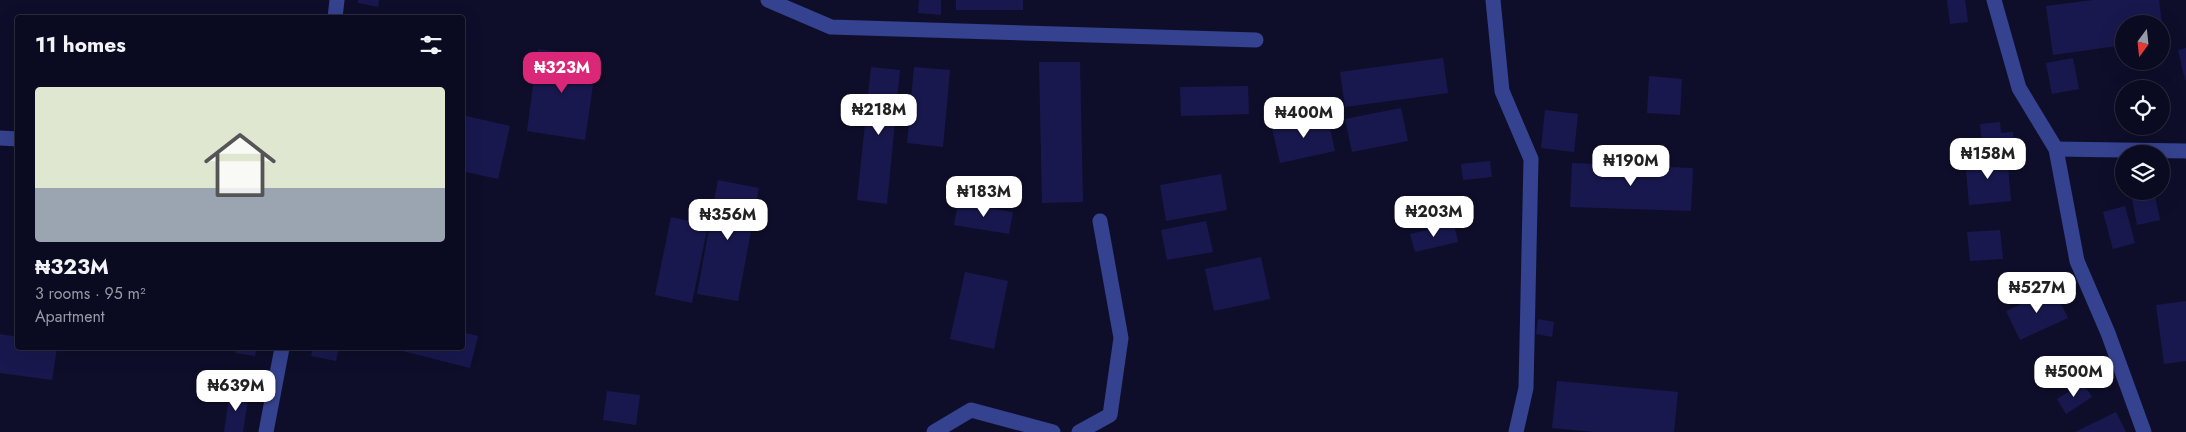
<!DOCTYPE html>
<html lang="en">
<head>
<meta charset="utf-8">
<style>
	:root { --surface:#0a0a20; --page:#18182d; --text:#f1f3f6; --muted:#999aa5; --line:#2a2b3e; --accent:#db2777 }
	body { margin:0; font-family:Jost,sans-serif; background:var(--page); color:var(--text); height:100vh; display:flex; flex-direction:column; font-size:19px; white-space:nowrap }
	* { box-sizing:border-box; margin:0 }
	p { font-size:16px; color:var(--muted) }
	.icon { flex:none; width:28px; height:28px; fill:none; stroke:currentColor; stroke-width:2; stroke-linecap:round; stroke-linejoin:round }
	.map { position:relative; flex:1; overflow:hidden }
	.details { position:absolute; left:15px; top:15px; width:450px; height:335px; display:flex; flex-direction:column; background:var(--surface); border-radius:5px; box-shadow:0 5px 20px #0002,0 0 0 1px var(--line) }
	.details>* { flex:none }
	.needle { width:32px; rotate:195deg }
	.buttons { position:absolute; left:2115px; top:15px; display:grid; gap:10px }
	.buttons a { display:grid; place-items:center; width:55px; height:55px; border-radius:50%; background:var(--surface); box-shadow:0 5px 20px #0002,0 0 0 1px var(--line); font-size:25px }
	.price { position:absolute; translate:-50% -42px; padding:0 11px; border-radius:10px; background:#fff; color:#222; font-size:16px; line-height:32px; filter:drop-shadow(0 1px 2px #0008) }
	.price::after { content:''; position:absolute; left:50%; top:30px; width:15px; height:11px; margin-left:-8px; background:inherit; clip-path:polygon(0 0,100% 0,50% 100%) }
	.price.selected { background:var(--accent); color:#fff }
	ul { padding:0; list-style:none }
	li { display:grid; align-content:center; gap:10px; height:265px; padding:0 20px }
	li+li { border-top:1px solid var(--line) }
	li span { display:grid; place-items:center; height:155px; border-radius:5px; color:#555 }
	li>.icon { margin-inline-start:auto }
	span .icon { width:90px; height:90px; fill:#fffc; stroke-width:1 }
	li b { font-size:21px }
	h2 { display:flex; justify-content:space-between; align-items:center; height:60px; padding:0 20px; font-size:21px }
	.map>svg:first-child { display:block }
</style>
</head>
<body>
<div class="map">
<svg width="2186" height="432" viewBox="0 0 2186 432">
	<rect width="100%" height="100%" fill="#0e0e2b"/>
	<g fill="#19184e">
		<polygon points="358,0 379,0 378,7 358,3"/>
		<polygon points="919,0 941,0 941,15 918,13"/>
		<rect x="956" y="0" width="67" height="10"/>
		<polygon points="1947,0 1965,0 1968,22 1950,24"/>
		<polygon points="2093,0 2159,0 2162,24 2124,24 2124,45 2053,55 2046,6"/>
		<polygon points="2186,48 2186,80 2185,80 2178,50"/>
		<polygon points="538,49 597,57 585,140 527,131"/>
		<polygon points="1443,58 1448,93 1345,107 1340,72"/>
		<polygon points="2073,58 2079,89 2052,94 2046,63"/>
		<polygon points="1039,62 1080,62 1083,202 1042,203"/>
		<polygon points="871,67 900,70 887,204 857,200"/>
		<polygon points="914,67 950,70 943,147 907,143"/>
		<polygon points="1649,76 1682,79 1680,115 1647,113"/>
		<polygon points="1248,86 1249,114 1181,116 1180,87"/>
		<polygon points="1401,108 1408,141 1352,152 1345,119"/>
		<polygon points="1545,110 1578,114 1574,152 1541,148"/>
		<polygon points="462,115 510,126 498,179 462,171"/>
		<polygon points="1327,115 1335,151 1280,163 1272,128"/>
		<polygon points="2000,122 2001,133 2013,132 2015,153 1983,155 1980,124"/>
		<polygon points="2007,155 2011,201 1969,205 1965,159"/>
		<polygon points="1490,161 1492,177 1463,180 1461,164"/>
		<polygon points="1572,163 1693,168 1691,211 1570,207"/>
		<polygon points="1221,174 1227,210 1166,221 1160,185"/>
		<polygon points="718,180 759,188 738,301 697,294"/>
		<polygon points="2142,191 2154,191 2160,220 2137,225 2131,194"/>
		<polygon points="958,203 1013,212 1009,234 954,225"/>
		<polygon points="2125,206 2135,243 2113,249 2103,212"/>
		<polygon points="671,217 708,225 692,303 655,295"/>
		<polygon points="1206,221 1213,252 1167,260 1161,230"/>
		<polygon points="1454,224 1458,242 1415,252 1410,234"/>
		<polygon points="2000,230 2003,259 1970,261 1967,232"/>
		<polygon points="1261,257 1270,299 1214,311 1205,269"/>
		<polygon points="965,272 1008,281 994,349 950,339"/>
		<polygon points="2054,289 2068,318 2020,340 2006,311"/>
		<polygon points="2186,301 2186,361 2164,364 2156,305"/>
		<polygon points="1538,319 1554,322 1552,337 1536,334"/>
		<polygon points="462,332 478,336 470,368 403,351 404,348 462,348"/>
		<polygon points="0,334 18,337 18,348 57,348 52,380 0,373"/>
		<polygon points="236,348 257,348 255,356 235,353"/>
		<polygon points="313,348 339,348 336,361 311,356"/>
		<polygon points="1557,381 1678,392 1674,432 1594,432 1552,428"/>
		<polygon points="2083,383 2092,397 2066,414 2057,399"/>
		<polygon points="230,390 249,393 243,432 224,432"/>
		<polygon points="607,391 640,395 636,425 603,420"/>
		<polygon points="2116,412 2126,432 2075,432"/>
	</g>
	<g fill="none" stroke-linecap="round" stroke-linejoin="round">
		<g stroke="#35428f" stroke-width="15">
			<polyline points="768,0 831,27 1256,40"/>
			<polyline points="1493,0 1502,91 1531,159 1526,388 1516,432"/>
			<polyline points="1994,0 2019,88 2056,149 2077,261 2108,333 2144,432"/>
			<polyline points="335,18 337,0"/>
			<polyline points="0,138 18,139"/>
			<polyline points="2056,149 2186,151"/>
			<polyline points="266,432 282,348"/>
			<polyline points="934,432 971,410 1053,432"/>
			<polyline points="1079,432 1110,415 1121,338 1100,221"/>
		</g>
	</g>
</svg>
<div class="buttons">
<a><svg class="needle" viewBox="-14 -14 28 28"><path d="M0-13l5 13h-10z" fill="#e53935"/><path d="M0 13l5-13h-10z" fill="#999aa5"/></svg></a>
<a><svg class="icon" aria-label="locate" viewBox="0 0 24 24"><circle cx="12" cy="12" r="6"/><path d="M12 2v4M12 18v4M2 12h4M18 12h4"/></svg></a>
<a><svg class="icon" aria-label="layers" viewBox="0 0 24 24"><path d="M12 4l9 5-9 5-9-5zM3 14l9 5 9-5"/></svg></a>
</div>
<b class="price selected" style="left:562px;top:94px">₦323M</b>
<b class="price" style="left:879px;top:136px">₦218M</b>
<b class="price" style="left:1304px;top:139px">₦400M</b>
<b class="price" style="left:1988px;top:180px">₦158M</b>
<b class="price" style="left:1631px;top:187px">₦190M</b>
<b class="price" style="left:984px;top:218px">₦183M</b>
<b class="price" style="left:1434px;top:238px">₦203M</b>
<b class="price" style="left:728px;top:241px">₦356M</b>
<b class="price" style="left:2037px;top:314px">₦527M</b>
<b class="price" style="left:2074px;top:398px">₦500M</b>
<b class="price" style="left:236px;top:412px">₦639M</b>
<section class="details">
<h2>11 homes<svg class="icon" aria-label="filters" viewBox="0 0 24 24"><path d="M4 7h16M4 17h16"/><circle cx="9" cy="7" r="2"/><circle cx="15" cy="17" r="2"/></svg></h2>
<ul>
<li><span style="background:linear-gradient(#dfe7d0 65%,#9aa5b1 0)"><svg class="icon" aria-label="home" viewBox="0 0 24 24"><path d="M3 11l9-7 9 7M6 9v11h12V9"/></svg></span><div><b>₦323M</b><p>3 rooms · 95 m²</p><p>Apartment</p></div></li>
</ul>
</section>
</div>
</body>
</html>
